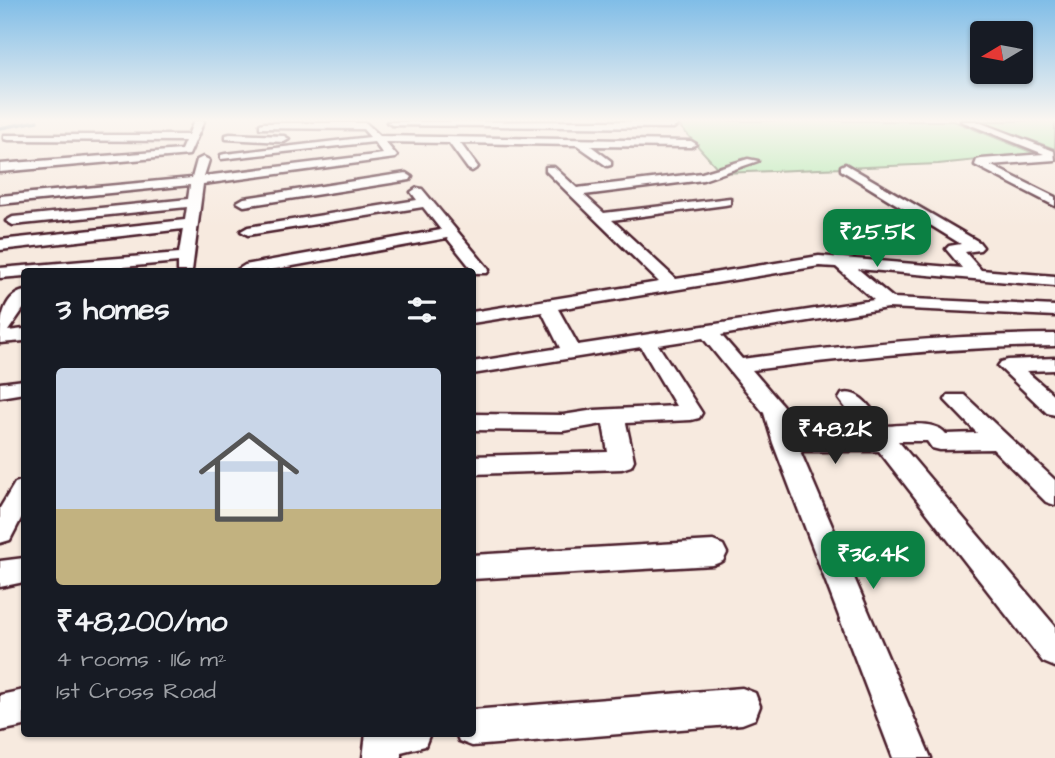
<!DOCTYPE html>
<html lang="en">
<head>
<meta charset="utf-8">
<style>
	:root { --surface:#171b24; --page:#20242c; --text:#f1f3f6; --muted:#9ea1a6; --accent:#0b8043 }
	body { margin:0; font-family:"Architects Daughter",sans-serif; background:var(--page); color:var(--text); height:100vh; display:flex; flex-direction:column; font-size:26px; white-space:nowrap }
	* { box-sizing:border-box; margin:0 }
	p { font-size:23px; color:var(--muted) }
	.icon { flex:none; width:38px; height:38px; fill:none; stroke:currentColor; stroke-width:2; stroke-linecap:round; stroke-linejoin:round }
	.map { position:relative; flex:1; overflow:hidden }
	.side { position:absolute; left:21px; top:268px; width:455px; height:469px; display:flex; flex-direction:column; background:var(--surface); border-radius:7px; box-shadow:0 2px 5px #0004 }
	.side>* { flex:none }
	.needle { width:46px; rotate:260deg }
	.controls { position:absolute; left:970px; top:21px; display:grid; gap:14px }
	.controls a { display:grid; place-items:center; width:63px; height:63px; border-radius:7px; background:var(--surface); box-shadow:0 2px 5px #0004; font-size:35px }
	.price { position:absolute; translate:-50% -60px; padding:0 16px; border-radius:14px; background:var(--accent); color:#fff; font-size:23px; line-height:46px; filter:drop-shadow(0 2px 4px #0008) }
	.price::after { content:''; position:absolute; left:50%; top:42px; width:21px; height:16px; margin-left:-10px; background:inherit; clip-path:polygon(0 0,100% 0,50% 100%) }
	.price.active { background:#222; color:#fff }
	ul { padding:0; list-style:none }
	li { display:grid; align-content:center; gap:14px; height:371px; padding:0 35px }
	li span { display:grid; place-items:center; height:217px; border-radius:7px; color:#555 }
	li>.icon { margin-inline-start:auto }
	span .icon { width:126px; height:126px; fill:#fffc; stroke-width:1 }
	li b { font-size:30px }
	h2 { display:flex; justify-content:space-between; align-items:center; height:84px; padding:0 35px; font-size:30px }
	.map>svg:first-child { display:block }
</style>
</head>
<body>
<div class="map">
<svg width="1055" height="758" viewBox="0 0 1055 758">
	<rect width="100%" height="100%" fill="#f7eadf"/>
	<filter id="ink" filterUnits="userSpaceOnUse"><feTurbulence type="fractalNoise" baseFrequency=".0143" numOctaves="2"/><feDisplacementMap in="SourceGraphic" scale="14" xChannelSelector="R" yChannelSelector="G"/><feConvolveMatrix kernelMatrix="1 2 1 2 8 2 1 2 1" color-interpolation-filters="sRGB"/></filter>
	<g filter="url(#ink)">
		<g fill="#b0eaaf" stroke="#7d846d" stroke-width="2">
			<polygon points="675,121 954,121 1036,154 938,164 722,173"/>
			<polygon points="979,121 1055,121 1055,149"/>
		</g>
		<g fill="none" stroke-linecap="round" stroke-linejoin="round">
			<polyline stroke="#6d869b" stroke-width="3.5" points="0,128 37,121"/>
			<g stroke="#4a1f2b" stroke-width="5">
				<g id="street">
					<polygon points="194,121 204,121 189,155 0,172 0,164 181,150 185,141 8,140 4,139 4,135 188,135"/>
					<polygon points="600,121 673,122 678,125 673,128 392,125 387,122"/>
					<polygon points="961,121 976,121 1054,151 1055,160 990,165 1055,197 1055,206 975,165 977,160 981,159 1044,154"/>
					<polygon points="263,123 366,123 380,136 691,141 696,144 691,147 591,146 611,161 611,165 607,166 577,145 460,143 478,167 472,171 468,169 449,143 385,142 397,156 395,158 203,184 192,271 178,271 178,262 79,271 24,271 24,276 0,278 0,268 179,253 183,229 0,250 0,240 185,220 187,207 13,225 6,221 13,217 188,199 190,185 0,204 0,196 192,178 197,160 203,157 209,160 204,176 383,154 374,142 221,159 221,155 225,154 370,137 363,129 260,128 260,124"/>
					<polygon points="230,134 284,136 289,139 284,142 226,139 226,135"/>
					<path d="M 748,159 L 758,161 L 703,180 L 584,195 L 604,213 L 730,198 L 730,204 L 725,205 L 612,220 L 676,279 L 819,256 L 962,268 L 946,249 L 949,246 L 961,244 L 841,170 L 841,166 L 845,164 L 979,242 L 983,247 L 980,250 L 965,252 L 981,270 L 1055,276 L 1055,286 L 858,269 L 893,298 L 1055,306 L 1055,316 L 888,308 L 721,335 L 742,359 C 846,345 950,335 1055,334 L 1055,346 C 953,347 853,357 752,370 L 783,406 L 794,435 L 866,435 L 839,399 L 842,394 C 862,389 873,413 885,426 C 903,426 934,419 946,434 L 977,433 L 945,400 L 948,395 L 964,395 L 1055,480 L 1055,505 L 1046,502 L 993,449 L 940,450 L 932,448 L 927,441 L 898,441 L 1055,626 L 1055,667 L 1043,662 L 879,451 L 800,451 L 931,758 L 893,758 L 773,443 L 764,413 L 703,338 L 658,345 L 702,413 L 699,418 L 691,420 L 626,423 L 634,460 L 631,466 L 622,469 L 472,474 L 472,456 L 608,452 L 603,424 L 563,431 L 472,430 L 472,414 L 563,415 L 595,410 L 676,406 L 641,347 L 472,374 L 472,362 L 560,348 L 542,312 L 472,323 L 472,312 L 659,282 L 546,171 L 546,167 L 554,167 L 577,188 L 702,173 ZM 819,266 L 836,267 L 874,300 L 578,345 L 558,309 Z"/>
					<polygon points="406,173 412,177 410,180 244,206 237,202 244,198"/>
					<polygon points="417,188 422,189 487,267 489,270 487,273 475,273 447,238 265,271 237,270 245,265 441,230 423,207 248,235 241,231 248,227 417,200 411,192"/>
					<path d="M 24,291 L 24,308 L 8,331 L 24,329 L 24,341 L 0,343 C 0,324 2,296 24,291 Z"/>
					<polygon points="1055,358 1055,370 1026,371 1055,396 1055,415 1047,413 998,366 1001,362 1008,360"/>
					<polygon points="24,380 24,393 0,397 0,383"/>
					<polygon points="24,480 24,513 10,540 0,543 0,508 15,483"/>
					<polygon points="713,541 723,545 727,553 723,561 713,565 472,579 472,555"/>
					<polygon points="24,558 24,582 0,587 0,561"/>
					<polygon points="742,688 755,693 760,706 755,719 742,724 472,746 459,741 456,733 472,733 472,710"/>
					<polygon points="24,690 24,726 0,731 0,695"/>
					<polygon points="366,733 430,733 425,746 401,752 401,758 363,758"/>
				</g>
			</g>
			<use href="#street" fill="#fff" fill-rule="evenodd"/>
		</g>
	</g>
	<linearGradient id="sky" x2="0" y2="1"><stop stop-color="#80bde7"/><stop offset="0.53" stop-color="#fbf6f1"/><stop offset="1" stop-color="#fbf6f1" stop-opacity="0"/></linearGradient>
	<rect width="1055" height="227" fill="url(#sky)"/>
</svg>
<div class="controls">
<a><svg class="needle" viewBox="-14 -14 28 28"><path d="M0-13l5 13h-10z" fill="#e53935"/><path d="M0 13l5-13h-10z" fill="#9ea1a6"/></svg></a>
</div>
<b class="price" style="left:877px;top:269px">₹25.5K</b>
<b class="price active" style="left:835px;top:466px">₹48.2K</b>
<b class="price" style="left:873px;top:591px">₹36.4K</b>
<section class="side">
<h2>3 homes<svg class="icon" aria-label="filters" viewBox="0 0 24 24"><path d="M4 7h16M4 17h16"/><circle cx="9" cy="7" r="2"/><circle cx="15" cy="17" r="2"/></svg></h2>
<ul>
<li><span style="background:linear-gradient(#c9d6e8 65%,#c2b280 0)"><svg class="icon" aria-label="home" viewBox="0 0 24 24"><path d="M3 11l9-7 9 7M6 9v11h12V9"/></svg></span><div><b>₹48,200/mo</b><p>4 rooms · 116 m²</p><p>1st Cross Road</p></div></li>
</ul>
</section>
</div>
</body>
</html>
